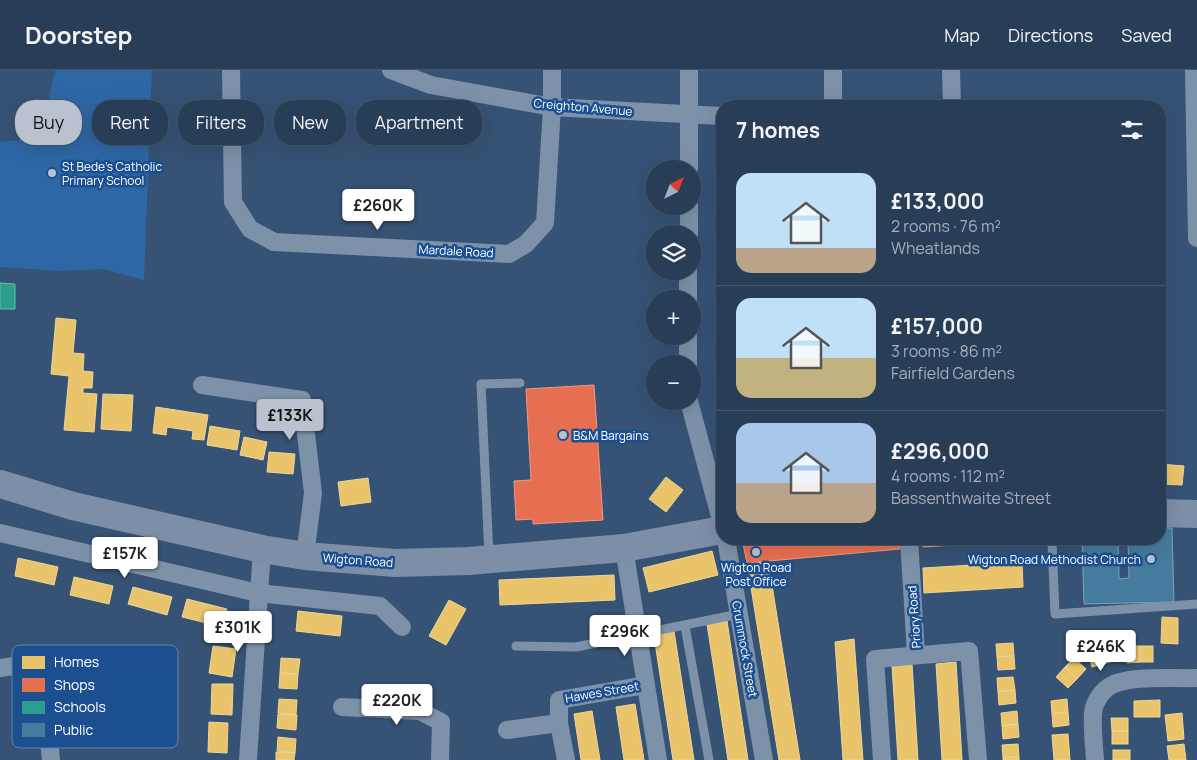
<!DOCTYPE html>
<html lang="en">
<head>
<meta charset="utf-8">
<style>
	:root { --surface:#283e57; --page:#344961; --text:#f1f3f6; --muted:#a5aeba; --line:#44576d; --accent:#b9c2ce }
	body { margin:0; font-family:Manrope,sans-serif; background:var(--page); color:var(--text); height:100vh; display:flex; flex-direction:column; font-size:19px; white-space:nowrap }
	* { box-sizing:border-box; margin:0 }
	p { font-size:16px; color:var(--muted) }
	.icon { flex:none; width:28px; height:28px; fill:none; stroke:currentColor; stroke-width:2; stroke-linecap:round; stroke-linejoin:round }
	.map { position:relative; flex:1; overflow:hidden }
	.side { position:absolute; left:716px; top:30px; width:450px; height:445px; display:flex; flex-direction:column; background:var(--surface); border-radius:20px; box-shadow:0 5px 20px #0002,0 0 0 1px var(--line) }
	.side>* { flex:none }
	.guide { position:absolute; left:15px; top:30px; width:475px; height:45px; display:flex; gap:10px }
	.needle { width:32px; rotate:42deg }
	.fabs { position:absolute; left:646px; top:90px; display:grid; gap:10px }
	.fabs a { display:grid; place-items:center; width:55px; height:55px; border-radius:50%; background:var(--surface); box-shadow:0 5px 20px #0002,0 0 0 1px var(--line); font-size:25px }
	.price { position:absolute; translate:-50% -42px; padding:0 11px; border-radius:5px; background:#fff; color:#222; font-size:16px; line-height:32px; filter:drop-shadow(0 1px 2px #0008) }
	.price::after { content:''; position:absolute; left:50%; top:30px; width:15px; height:11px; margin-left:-8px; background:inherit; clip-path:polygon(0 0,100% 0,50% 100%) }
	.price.current { background:var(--accent); color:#111 }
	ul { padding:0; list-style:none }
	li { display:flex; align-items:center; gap:15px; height:125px; padding:0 20px }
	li+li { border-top:1px solid var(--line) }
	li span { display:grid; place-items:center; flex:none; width:140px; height:100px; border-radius:15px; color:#555 }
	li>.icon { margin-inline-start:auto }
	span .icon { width:60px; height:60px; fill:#fffc; stroke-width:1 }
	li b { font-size:21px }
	h2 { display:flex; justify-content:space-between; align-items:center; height:60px; padding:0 20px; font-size:21px }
	.chip { padding:0 18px; border-radius:20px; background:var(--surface); box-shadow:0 5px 20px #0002,0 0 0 1px var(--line); font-size:18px; line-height:45px }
	.chip.current { background:var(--accent); color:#111 }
	header { display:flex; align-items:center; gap:30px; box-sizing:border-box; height:70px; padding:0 25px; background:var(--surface); border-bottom:1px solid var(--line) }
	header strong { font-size:24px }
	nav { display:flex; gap:28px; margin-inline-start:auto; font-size:18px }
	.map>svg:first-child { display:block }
</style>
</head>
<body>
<header>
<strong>Doorstep</strong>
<nav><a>Map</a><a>Directions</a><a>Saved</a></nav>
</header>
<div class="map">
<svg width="1197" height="690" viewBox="0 0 1197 690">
	<rect width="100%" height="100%" fill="#365274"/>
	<polygon fill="#2f66a5" points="55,0 152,0 144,210 103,199 60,201 0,197 0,72 40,68"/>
	<g fill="#e9c46a" stroke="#f0d697">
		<polygon points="56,248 76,250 73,283 84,284 83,301 93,302 92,318 83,318 83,323 97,324 94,362 64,360 69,306 51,304"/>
		<polygon points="103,324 133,325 131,361 101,359"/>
		<polygon points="156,337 208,345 204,370 192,369 193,361 167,357 166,365 153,363"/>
		<polygon points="210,356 240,361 237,380 207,375"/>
		<polygon points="244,367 267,372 263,390 240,385"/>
		<polygon points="269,382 295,384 293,404 267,402"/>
		<polygon points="1160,394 1184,396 1182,415 1160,414"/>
		<polygon points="666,407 683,420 666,442 649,429"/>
		<polygon points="368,408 371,432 341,436 338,412"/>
		<polygon points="712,481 718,505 649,522 643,498"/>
		<polygon points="18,488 58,497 54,515 15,506"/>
		<polygon points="768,490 800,690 779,690 747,493"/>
		<polygon points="1022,492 1023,517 924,523 923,498"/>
		<polygon points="614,505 615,530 500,535 499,510"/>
		<polygon points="74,507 113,516 109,534 70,525"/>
		<polygon points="133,517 172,527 167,545 128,534"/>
		<polygon points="187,529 227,539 223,557 182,547"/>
		<polygon points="449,530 466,539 446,575 429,566"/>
		<polygon points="298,541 342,546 340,566 296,561"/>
		<polygon points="1162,547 1178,548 1178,574 1161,573"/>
		<polygon points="727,551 748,690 728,690 707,554"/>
		<polygon points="674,561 694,690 673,690 654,566"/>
		<polygon points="854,569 863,690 843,690 835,572"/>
		<polygon points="1013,573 1014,586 997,587 996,574"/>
		<polygon points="1113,574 1117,590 1092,597 1088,581"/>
		<polygon points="213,576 236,579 232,607 209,603"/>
		<polygon points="1127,576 1140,576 1140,592 1127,593"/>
		<rect x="1140" y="576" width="13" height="16"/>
		<polygon points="1014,586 1015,599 998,600 997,587"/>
		<polygon points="281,588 300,589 298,604 280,603"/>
		<polygon points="1074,588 1086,599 1077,609 1065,597"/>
		<polygon points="956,592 962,690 942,690 936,594"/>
		<polygon points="912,594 918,690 898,690 892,596"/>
		<polygon points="1065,597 1077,609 1068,618 1056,607"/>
		<polygon points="280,603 298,604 297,619 279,618"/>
		<polygon points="1013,607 1015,620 998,622 997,608"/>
		<polygon points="212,614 233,614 232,645 211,644"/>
		<polygon points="1015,620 1016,633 999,635 998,622"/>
		<polygon points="279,629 297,630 296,645 278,643"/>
		<polygon points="1067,629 1068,642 1052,644 1051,631"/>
		<polygon points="1160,630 1160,647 1134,647 1134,631"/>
		<polygon points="635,634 644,690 624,690 616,637"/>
		<polygon points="592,641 600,690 581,690 574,644"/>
		<polygon points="1017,641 1018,654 1002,656 1001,643"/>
		<polygon points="1068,642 1069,655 1053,657 1052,644"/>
		<polygon points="1182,643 1184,669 1168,671 1165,645"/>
		<polygon points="278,644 297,645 296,660 277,658"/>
		<polygon points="1111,648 1128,648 1128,661 1112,661"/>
		<polygon points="209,652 228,653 227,683 208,682"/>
		<polygon points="1018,654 1019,667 1003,669 1002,656"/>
		<rect x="1112" y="661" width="16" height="13"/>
		<polygon points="1068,664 1070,690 1054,690 1052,665"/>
		<polygon points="278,667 296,669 295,683 277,681"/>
		<polygon points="1018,674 1019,687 1003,688 1002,675"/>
		<polygon points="1184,674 1186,690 1169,690 1167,676"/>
		<rect x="1113" y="680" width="17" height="10"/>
		<polygon points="276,682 295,683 294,690 276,690"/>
		<polygon points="1019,687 1019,690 1003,690 1003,688"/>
	</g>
	<g fill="#e76f51" stroke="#ee9a85">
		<polygon points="594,315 603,450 533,454 533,449 516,450 514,411 531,410 526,319"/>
		<polygon points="742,469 899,469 900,479 747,493"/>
		<polygon points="922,469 1022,469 1022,471 923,477"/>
	</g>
	<polygon fill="#2a9d8f" stroke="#6abab1" points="0,213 15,214 15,239 0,239"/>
	<polygon fill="#457b9d" stroke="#7da3ba" points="1160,458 1172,458 1174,532 1084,534 1082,469 1118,469 1119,509 1129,508 1128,469 1160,469"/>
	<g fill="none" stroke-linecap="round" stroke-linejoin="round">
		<g stroke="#7d92a8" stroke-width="9">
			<polyline points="1052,471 1055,544 1197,534"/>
			<polyline points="489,486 481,314 520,313"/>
			<polyline points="685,556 709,690"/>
			<polyline points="516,576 576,577 739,544"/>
		</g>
		<g stroke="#7d92a8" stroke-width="18">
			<polyline points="231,0 233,132 250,159 274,172 509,184 526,174 545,153 552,37 552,0"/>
			<polyline points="391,0 431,15 552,37 722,46"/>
			<polyline points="689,0 689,99"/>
			<polyline points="951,0 952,36"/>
			<polyline points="1194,0 1197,168"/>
			<polyline points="833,36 833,0"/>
			<polyline points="689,164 689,136"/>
			<polyline points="688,229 688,201"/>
			<polyline points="688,294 688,266"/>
			<polyline points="202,315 302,330 313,423 305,486"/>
			<polyline points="689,331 722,454"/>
			<polyline points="0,463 258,523 380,536 402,557"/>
			<polyline points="726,469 764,690"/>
			<polyline points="909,469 916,584"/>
			<polyline points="624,478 658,690"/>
			<polyline points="41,592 51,690"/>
			<polyline points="0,598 41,592 142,606"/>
			<polyline points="342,637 420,641 441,652 440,690"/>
			<polyline points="507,660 559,653"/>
			<polyline points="248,690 262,479"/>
			<polyline points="566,690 559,653 559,630 646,615"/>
			<polyline points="882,690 875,589 969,581 978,690"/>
			<path d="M 1095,690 C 1094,675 1092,658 1093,643 C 1094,632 1102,620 1112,615 C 1130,605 1175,609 1197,608"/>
		</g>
		<g stroke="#7d8ea7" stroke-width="28">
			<polyline points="0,414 73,436 262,479 305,486 395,493 469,491 624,478 722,460"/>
			<polyline points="1160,443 1197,444"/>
		</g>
	</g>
	<g fill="#b9c2ce" stroke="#1b4f8f" stroke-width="2">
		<circle cx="52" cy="103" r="5"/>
		<circle cx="563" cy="365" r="5"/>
		<circle cx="756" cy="482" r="5"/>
		<circle cx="1151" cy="489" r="5"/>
	</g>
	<g text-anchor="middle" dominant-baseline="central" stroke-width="5" stroke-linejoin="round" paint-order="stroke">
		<g font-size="12" fill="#fff" stroke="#1b4f8f">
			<text transform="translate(583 37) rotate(5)">Creighton Avenue</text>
			<text transform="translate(456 181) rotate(3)">Mardale Road</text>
			<text transform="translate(358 490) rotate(4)">Wigton Road</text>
			<text transform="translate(914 547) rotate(-94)">Priory Road</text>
			<text transform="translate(745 579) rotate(80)">Crummock Street</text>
			<text transform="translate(602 622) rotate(-10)">Hawes Street</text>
		</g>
		<g font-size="12" fill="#fff" stroke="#1b4f8f" text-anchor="start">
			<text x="62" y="96">St Bede's Catholic<tspan x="62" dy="14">Primary School</tspan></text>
			<text x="573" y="365">B&amp;M Bargains</text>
			<text x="1141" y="489" text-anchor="end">Wigton Road Methodist Church</text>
			<text x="756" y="497" text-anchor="middle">Wigton Road<tspan x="756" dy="14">Post Office</tspan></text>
		</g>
	</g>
	<rect x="12" y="575" width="166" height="103" rx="8" fill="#1b4f8f" stroke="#5f84b1" stroke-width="1"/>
	<rect x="22" y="586" width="23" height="13" fill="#e9c46a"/>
	<rect x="22" y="608" width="23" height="14" fill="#e76f51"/>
	<rect x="22" y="631" width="23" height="13" fill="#2a9d8f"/>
	<rect x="22" y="653" width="23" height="14" fill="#457b9d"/>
	<g font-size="14" fill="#fff">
		<text x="54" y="597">Homes</text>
		<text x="54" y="620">Shops</text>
		<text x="54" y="642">Schools</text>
		<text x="54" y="665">Public</text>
	</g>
</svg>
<div class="fabs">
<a><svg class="needle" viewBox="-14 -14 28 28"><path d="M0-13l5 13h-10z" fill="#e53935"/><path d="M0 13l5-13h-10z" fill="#a5aeba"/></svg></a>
<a><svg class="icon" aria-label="layers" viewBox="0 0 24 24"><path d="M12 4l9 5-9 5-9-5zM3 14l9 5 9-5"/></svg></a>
<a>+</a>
<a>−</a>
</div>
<b class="price" style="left:378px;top:161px">£260K</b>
<b class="price current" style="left:290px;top:371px">£133K</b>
<b class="price" style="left:125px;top:509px">£157K</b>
<b class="price" style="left:238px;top:583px">£301K</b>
<b class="price" style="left:625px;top:587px">£296K</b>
<b class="price" style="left:1101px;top:602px">£246K</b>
<b class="price" style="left:397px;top:656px">£220K</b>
<div class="guide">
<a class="chip current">Buy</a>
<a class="chip">Rent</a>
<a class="chip">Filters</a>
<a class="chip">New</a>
<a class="chip">Apartment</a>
</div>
<section class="side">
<h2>7 homes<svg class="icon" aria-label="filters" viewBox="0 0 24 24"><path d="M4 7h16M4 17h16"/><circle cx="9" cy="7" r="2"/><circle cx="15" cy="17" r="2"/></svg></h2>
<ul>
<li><span style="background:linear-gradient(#bfe0f5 75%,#b9a48a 0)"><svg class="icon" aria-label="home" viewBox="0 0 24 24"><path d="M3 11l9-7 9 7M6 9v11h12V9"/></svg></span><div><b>£133,000</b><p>2 rooms · 76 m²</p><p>Wheatlands</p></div></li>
<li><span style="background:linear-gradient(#bfe0f5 60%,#c2b280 0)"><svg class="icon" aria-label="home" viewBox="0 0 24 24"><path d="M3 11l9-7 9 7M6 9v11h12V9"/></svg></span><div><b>£157,000</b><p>3 rooms · 86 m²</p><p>Fairfield Gardens</p></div></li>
<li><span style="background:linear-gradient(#a9c7e8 60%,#b9a48a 0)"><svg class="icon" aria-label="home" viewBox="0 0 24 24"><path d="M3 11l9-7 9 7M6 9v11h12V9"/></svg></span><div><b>£296,000</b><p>4 rooms · 112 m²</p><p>Bassenthwaite Street</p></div></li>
</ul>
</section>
</div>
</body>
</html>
